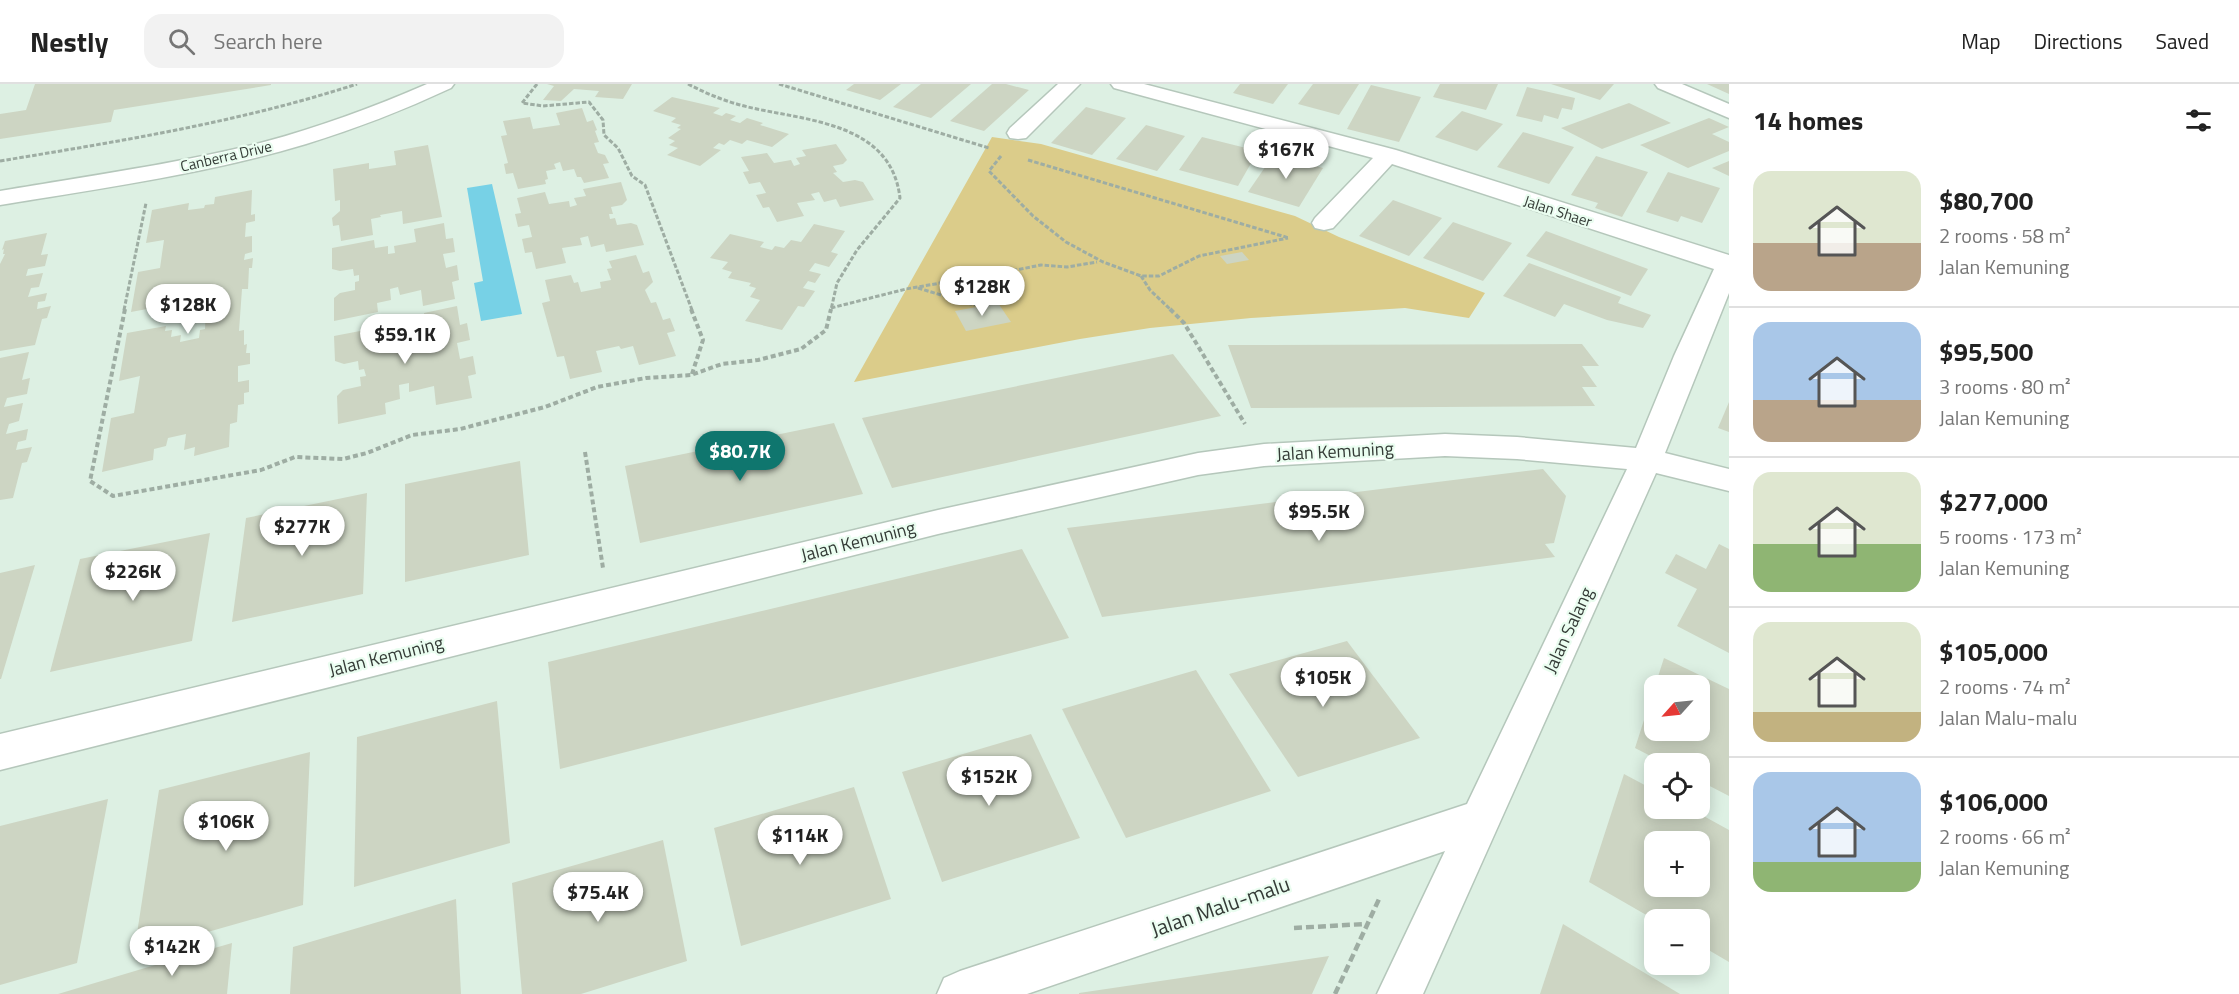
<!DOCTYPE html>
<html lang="en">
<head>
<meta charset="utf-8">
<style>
	:root { --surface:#fff; --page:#f2f2f2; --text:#222; --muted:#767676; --line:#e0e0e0; --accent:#0f766e }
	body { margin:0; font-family:"Titillium Web",sans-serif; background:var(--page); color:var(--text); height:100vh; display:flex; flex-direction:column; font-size:22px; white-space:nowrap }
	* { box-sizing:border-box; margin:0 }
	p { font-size:20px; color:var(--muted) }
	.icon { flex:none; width:33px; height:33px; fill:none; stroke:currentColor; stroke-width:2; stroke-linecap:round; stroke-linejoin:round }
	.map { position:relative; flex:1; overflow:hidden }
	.panel { display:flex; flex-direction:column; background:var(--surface); width:510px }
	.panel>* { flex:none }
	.needle { width:39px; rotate:243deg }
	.buttons { position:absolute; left:1644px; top:591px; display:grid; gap:12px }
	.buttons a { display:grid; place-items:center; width:66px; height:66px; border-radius:12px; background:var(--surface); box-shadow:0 3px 15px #0003; font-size:30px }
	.price { position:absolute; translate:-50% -51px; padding:0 14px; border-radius:21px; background:#fff; color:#222; font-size:20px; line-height:39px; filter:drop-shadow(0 2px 3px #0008) }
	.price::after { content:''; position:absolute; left:50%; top:36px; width:18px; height:14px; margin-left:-9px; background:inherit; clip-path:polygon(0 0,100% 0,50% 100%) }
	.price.selected { background:var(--accent); color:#fff }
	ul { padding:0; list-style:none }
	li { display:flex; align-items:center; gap:18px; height:150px; padding:0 24px }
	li+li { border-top:2px solid var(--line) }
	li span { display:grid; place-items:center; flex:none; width:168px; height:120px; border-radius:18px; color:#555 }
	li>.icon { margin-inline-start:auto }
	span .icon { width:72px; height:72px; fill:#fffc; stroke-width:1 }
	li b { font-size:26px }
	h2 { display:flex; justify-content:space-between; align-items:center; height:72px; padding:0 24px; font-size:26px }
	header { display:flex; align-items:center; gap:36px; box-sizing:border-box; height:84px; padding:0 30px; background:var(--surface); border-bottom:2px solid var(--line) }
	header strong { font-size:28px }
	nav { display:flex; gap:33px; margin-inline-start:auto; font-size:21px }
	.search { width:420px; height:54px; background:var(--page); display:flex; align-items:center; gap:15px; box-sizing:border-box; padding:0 21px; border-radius:18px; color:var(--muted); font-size:22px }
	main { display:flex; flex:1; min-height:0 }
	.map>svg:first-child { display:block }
</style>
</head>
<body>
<header>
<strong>Nestly</strong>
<div class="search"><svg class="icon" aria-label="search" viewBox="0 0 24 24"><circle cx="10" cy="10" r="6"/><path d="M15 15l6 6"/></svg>Search here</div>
<nav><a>Map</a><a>Directions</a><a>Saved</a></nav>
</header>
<main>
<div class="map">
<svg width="1729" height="910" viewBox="0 0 1729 910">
	<rect width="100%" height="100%" fill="#ddf0e3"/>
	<polygon fill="#dbcc8a" points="992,53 1041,60 1295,132 1339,153 1485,209 1469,234 1405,224 1251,234 1150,244 1080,255 854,298"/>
	<polygon fill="#77d1e6" points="492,100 522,230 481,237 474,199 483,197 467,104"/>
	<g fill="#cdd5c3" fill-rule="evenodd">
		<polygon points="35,0 271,0 271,1 114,26 111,38 0,55 0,30 26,26"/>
		<polygon points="547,0 632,0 623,15 595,13 599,7 574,5 561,17 543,16 554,2"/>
		<polygon points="854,0 901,0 880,16 846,6"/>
		<polygon points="921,0 971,0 931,34 893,23"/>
		<polygon points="992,0 1006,0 1029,6 984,47 950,37"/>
		<polygon points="1240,0 1288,0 1273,20 1233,9"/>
		<polygon points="1313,0 1359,0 1339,31 1298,20"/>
		<polygon points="1440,0 1498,0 1486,26 1433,13"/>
		<polygon points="1551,0 1614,0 1600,16"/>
		<polygon points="1707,0 1729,0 1729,10"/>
		<polygon points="1371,1 1421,13 1399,58 1347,45"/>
		<polygon points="1527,3 1575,14 1572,26 1562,24 1558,35 1544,31 1542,38 1516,32"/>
		<polygon points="672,13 720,24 713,29 722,32 726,29 736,32 730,36 740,39 747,34 763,39 760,41 789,50 772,63 747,56 742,60 730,56 724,61 719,59 713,64 721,66 700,82 667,71 678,64 669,61 675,57 668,54 681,45 677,44 681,41 671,38 676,34 653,27"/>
		<polygon points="1629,19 1671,39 1602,65 1561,44"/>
		<polygon points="1086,23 1126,34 1092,71 1051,59"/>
		<polygon points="582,24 587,38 593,36 597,46 595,47 599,58 594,59 598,69 605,71 609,79 603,80 609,94 584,99 581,93 577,93 574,85 563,87 560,78 554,80 556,85 546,87 548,95 545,96 546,100 518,105 513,89 506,90 504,80 508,79 501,52 507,51 503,37 530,33 533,45 560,41 556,29"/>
		<polygon points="1462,27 1503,40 1477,67 1435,53"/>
		<polygon points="1709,34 1729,43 1712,50 1729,58 1729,67 1688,84 1640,61"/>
		<polygon points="1146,41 1185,52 1157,87 1116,75"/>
		<polygon points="1523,48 1574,63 1549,100 1497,83"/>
		<polygon points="1202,53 1258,67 1238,102 1179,86"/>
		<polygon points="836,60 847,76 843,80 833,82 837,88 833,89 843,98 855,96 863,98 874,116 840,123 836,115 824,118 819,108 811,110 815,116 797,119 804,132 777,138 769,123 763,124 756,111 766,109 760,98 749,100 743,88 749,87 741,73 767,69 774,79 791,76 794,82 800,80 796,74 806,72 802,66"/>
		<polygon points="428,61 442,133 403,140 402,127 380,131 381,133 371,135 373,151 341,157 339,141 333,142 332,134 340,127 340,116 335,117 333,85 369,79 369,85 396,81 394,67"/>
		<polygon points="1274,70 1323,84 1299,123 1248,108"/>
		<polygon points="1596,72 1648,88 1622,133 1595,124 1598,119 1571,111"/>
		<polygon points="1729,77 1729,92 1712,84"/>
		<polygon points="1668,88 1720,104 1702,139 1681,132 1678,138 1646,128"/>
		<polygon points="621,98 627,116 622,121 611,123 613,130 609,130 610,135 615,134 617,141 631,139 637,141 644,161 606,168 604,160 591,163 588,152 580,154 582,161 562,164 566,179 536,185 532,168 525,169 522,155 532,153 529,141 518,143 515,130 521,129 517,114 545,108 549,120 569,117 570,123 577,121 574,114 586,112 583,105"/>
		<polygon points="252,106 251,131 255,130 255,137 246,139 245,153 252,152 252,168 245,170 244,176 253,174 252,184 249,184 248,205 242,205 239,247 244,246 244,261 247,260 246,269 250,269 250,280 238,282 238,298 249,296 249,308 244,309 244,320 238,321 237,338 230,340 229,363 194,372 195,363 184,366 186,350 168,354 166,362 154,365 153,376 102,388 111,334 134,329 140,292 119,297 127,249 166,242 165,247 172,246 171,253 181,251 180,258 199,254 200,246 205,245 206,219 202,220 203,214 193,216 194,209 175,212 175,216 168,217 168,221 131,228 138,188 160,184 164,156 146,159 152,126 189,119 188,126 204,124 205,121 214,120 215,113"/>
		<polygon points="1393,116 1442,134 1409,172 1359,152"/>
		<polygon points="1453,138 1512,159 1483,197 1423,174"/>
		<polygon points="444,139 446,155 453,154 455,168 443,170 446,184 457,181 459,196 452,198 455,215 423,222 421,206 400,211 398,203 390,205 391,216 377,219 378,228 334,237 334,214 340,209 355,206 355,198 359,197 359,191 354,192 353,185 340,187 332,185 332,164 374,156 375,164 388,162 388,170 395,169 394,162 416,158 414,145"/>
		<polygon points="814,140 845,147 831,168 838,170 829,183 815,179 809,187 821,190 815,199 808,197 803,204 815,207 804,223 798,222 782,246 745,237 760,216 750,213 756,204 749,202 751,199 728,194 732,188 722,185 728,178 710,174 730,150 764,158 760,163 772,166 775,162 784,164 791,156 801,158"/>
		<polygon points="1546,147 1648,185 1631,212 1526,172"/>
		<polygon points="47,149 41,171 48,170 45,182 28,185 26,192 43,189 39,203 31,204 28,213 47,209 45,217 38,218 37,225 51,222 47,234 42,235 35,261 0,267 0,180 5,170 3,170 4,165 2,166 5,157"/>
		<polygon points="1242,168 1249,176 1227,180 1220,172"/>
		<polygon points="636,171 643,189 649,187 653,198 645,206 651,219 656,218 663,236 670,234 675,247 667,249 676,272 639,281 633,262 621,265 619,262 596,267 602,288 570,295 564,272 557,273 542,219 550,217 545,196 571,191 574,199 578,198 581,208 601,204 600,198 611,196 607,185 612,184 609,177"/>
		<polygon points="1529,179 1621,213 1618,219 1651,231 1643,244 1607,236 1564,220 1555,233 1503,212"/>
		<polygon points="998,219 1011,238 966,247 955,227"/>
		<polygon points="457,222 460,241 467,239 470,256 457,259 460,275 473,272 476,290 468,292 472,314 436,321 434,302 409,308 409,299 399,301 400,315 385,319 386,330 338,340 337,312 343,306 361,302 360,293 366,292 364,285 359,286 358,277 344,280 335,277 334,252 381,243 382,252 395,249 396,259 404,257 402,249 426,244 424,229"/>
		<polygon points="1582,260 1599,282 1582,282 1597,303 1582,303 1595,322 1251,324 1228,261"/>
		<polygon points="29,268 22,296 30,294 27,310 7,314 4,323 23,319 19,337 9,340 6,350 28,345 26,356 18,358 16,366 32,363 27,378 22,379 13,414 0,416 0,274"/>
		<polygon points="1173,270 1221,332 892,404 862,334"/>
		<polygon points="1729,318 1729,348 1718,344"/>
		<polygon points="834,339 863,410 640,459 625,382"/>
		<polygon points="520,377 529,471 405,498 405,400"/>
		<polygon points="1543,385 1566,412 1554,459 1545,460 1555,473 1102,533 1067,444"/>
		<polygon points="367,409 363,510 232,538 246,434"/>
		<polygon points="210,449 192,557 50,588 80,475"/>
		<polygon points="1719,460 1729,465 1729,569 1677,542 1697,505 1665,489 1676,470 1706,485"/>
		<polygon points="1022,465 1069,554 560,685 548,578"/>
		<polygon points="35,481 1,595 0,595 0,489"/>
		<polygon points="1347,557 1420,654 1298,693 1229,590"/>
		<polygon points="1664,574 1729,605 1729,712 1700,697 1700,680 1666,680 1635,664 1654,605 1654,646 1700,646 1700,602 1655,602"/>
		<polygon points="1196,586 1271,707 1126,754 1062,625"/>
		<polygon points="497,617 510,759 354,803 357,653"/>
		<polygon points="1031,650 1080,754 942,798 902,688"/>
		<polygon points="310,668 303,821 134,869 159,706"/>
		<path d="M 1624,690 L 1654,706 L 1654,724 L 1689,724 L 1729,746 L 1729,878 L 1700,861 L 1700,836 L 1655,836 L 1589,798 ZM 1654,758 L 1700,758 L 1700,802 L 1654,802 Z"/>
		<polygon points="854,703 891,815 741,862 714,744"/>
		<polygon points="108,715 77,879 0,901 0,742"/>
		<polygon points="663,756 687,877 581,910 522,910 512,799"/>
		<polygon points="456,815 461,910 290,910 293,863"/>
		<polygon points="1563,840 1680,910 1540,910"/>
		<polygon points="232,859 227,910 58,910 145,884"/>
		<polygon points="1329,872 1312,910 1079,910 1079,909"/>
	</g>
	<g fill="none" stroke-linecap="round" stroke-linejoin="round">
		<g stroke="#b5c7bb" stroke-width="3">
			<g id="minor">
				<path d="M 427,0 L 454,0 L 451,4 C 404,26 355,45 306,60 C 206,90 102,104 0,121 L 0,107 C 88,92 177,80 264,58 C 320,43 374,23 427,0 Z"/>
				<polygon points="1058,0 1080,0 1026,54 1018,55 1010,54 1007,49 1010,44"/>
				<polygon points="1111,0 1144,0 1396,66 1729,171 1729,209 1665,369 1729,385 1729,407 1656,389 1423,910 1377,910 1445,767 1027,910 937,910 944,894 960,887 1467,720 1627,385 1517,375 1445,372 1264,382 1198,391 938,450 0,686 0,650 938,426 1198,369 1264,360 1445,350 1517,353 1636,364 1674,272 1714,185 1392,80 1333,144 1324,146 1315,144 1312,139 1315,134 1373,74 1114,4"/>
				<polygon points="1655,0 1682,0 1729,20 1729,34 1658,4"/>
			</g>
		</g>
		<g stroke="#9eada3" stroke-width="3" stroke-dasharray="4.5 2" stroke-linecap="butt">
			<polyline points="537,0 522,19 543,22 589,18 603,36 604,51 618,64 632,92 645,101 692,226"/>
			<path d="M 688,0 C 707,10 727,18 748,23 C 807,37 891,38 900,114 L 857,166 L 837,199 L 831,226"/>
			<polyline points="779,0 989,64"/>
			<polyline points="1001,72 989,87 1033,132 1066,158 1103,178 1141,192 1159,192 1199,172 1288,154"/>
			<polyline points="1028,76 1289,154"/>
			<path d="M 0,77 C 121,57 240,38 357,0"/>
			<polyline points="1141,192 1150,206 1171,226"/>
			<polyline points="918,204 974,221 1011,187 1041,181 1067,183 1097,178"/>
			<polyline points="831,224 906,205 1010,187"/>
			<polyline points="124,226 146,119"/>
		</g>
		<g stroke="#9eada3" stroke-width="4" stroke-dasharray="5 3" stroke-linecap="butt">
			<polyline points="125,225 90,397 113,412 261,386 295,373 343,375 367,369 412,351 460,345 545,323 597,303 646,294 691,291 722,280 758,276 801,265 826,246 831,225"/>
			<polyline points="691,225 703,256 692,290"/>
			<polyline points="1170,225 1184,239 1245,340"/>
			<polyline points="585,368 603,484"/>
		</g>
		<g stroke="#9eada3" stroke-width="4.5" stroke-dasharray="8 4" stroke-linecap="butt">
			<polyline points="1294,844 1365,840"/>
			<polyline points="1335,910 1380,813"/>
		</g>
		<use href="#minor" fill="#fff" fill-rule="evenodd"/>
	</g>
	<g text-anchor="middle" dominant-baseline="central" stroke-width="4.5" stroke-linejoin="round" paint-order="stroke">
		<g font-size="15" fill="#343b36" stroke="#eafdf0">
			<text transform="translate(226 72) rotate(-13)">Canberra Drive</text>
			<text transform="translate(1558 127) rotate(18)">Jalan Shaer</text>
		</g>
		<g font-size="18" fill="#343b36" stroke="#eafdf0">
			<text transform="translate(1335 367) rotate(-3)">Jalan Kemuning</text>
			<text transform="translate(858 457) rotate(-14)">Jalan Kemuning</text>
			<text transform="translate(1568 546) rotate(-65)">Jalan Salang</text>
			<text transform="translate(386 572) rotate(-14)">Jalan Kemuning</text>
		</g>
		<g font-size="21" fill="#343b36" stroke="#eafdf0">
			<text transform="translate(1220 822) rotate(-19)">Jalan Malu-malu</text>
		</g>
	</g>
</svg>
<div class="buttons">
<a><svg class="needle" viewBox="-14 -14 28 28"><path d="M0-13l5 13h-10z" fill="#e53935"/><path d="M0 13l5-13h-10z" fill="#767676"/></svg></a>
<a><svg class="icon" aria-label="locate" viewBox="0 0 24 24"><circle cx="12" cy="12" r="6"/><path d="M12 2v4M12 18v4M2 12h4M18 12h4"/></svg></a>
<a>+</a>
<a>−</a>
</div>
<b class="price" style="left:1286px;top:96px">$167K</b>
<b class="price" style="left:982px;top:233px">$128K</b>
<b class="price" style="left:188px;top:251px">$128K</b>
<b class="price" style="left:405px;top:281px">$59.1K</b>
<b class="price selected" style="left:740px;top:398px">$80.7K</b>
<b class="price" style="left:1319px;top:458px">$95.5K</b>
<b class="price" style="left:302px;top:473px">$277K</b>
<b class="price" style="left:133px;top:518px">$226K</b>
<b class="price" style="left:1323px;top:624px">$105K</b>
<b class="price" style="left:989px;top:723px">$152K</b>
<b class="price" style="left:226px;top:768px">$106K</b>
<b class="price" style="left:800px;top:782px">$114K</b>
<b class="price" style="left:598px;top:839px">$75.4K</b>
<b class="price" style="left:172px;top:893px">$142K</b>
</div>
<section class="panel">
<h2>14 homes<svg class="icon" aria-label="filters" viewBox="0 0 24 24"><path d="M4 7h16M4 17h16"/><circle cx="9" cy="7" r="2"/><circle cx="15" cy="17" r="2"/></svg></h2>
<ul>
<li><span style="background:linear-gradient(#dfe7d0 60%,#b9a48a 0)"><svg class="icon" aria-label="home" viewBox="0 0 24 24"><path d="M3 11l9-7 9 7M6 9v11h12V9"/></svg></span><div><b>$80,700</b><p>2 rooms · 58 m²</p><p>Jalan Kemuning</p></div></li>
<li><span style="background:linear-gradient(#a9c7e8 65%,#b9a48a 0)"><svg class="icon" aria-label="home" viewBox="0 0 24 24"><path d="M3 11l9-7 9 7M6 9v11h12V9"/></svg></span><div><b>$95,500</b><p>3 rooms · 80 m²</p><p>Jalan Kemuning</p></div></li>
<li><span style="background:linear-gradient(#dfe7d0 60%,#8fb573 0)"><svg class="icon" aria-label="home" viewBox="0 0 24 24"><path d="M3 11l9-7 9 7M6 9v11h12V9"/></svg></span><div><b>$277,000</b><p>5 rooms · 173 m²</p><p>Jalan Kemuning</p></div></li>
<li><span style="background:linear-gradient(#dfe7d0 75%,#c2b280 0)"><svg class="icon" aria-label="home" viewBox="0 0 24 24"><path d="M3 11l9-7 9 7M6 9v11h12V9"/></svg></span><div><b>$105,000</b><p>2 rooms · 74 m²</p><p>Jalan Malu-malu</p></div></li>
<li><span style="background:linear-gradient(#a9c7e8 75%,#8fb573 0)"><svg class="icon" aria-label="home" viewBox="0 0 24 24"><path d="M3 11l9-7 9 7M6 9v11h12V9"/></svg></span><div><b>$106,000</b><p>2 rooms · 66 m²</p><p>Jalan Kemuning</p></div></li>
</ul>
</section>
</main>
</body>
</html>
